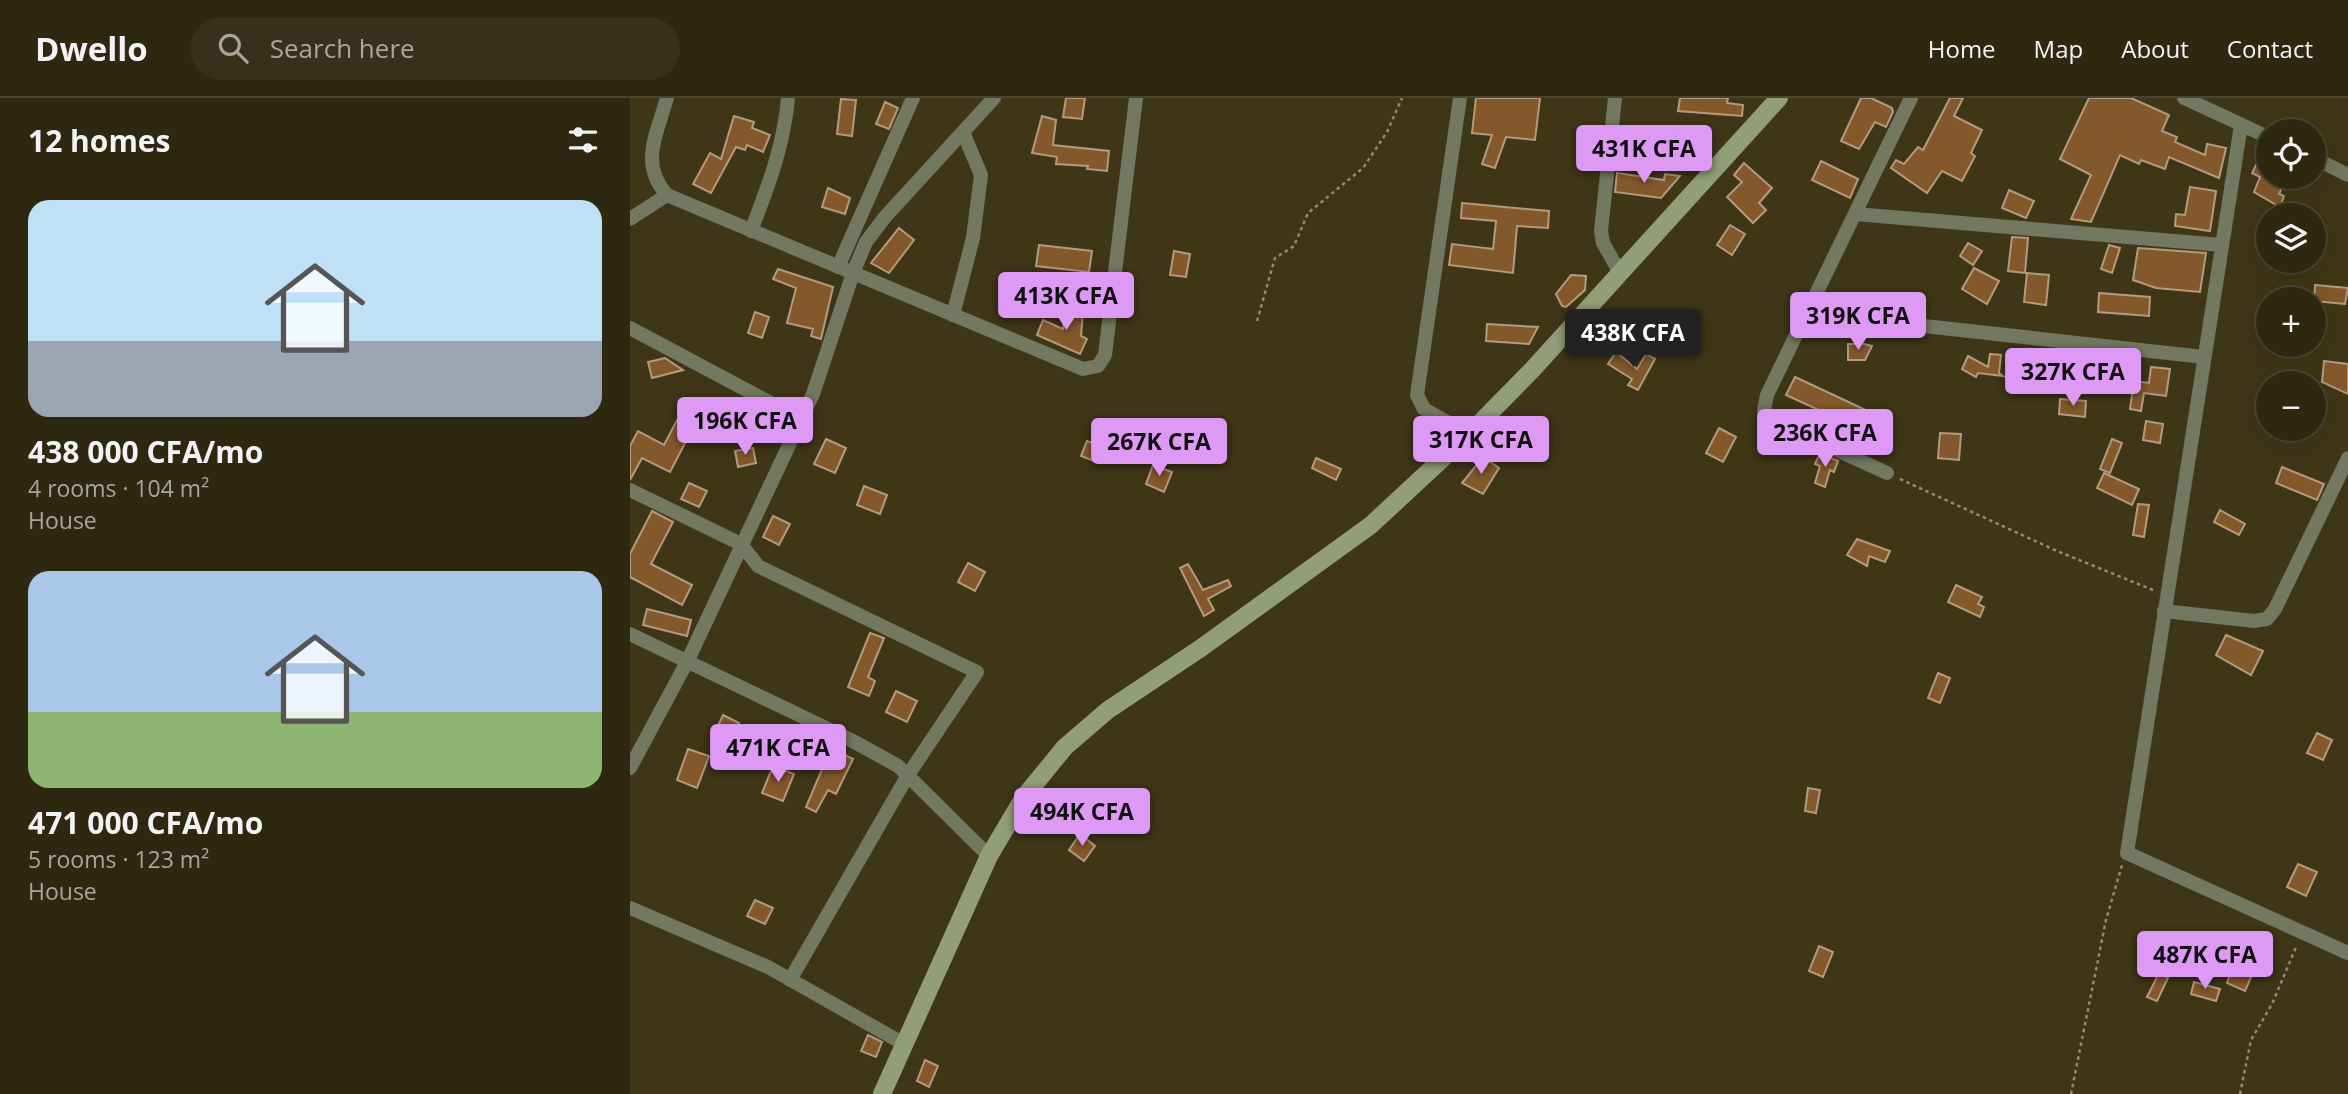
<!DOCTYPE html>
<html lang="en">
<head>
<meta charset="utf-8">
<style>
	:root { --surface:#2f2811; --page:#37301a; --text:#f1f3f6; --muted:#a7a69f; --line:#4a4431; --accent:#dd99f3 }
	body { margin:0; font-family:"Open Sans",sans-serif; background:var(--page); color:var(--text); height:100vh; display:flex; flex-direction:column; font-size:26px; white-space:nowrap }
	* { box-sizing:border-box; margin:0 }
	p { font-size:23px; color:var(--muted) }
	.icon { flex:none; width:38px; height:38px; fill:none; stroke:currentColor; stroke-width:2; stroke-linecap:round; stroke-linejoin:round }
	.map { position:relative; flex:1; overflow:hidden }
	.drawer { display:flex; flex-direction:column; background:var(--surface); width:630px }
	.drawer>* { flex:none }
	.buttons { position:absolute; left:1626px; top:21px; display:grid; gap:14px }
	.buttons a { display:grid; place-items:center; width:70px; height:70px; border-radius:50%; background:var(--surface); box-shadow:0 7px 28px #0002,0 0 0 2px var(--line); font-size:35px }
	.price { position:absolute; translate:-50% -60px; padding:0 16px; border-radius:7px; background:var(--accent); color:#111; font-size:23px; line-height:46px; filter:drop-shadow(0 2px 4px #0008) }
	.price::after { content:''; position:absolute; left:50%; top:42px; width:21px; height:16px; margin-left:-10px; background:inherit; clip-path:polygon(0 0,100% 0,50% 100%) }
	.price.on { background:#222; color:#fff }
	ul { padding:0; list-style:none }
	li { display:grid; align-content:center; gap:14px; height:371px; padding:0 28px }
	li span { display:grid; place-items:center; height:217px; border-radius:21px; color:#555 }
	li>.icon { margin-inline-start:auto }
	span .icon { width:126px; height:126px; fill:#fffc; stroke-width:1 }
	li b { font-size:30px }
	h2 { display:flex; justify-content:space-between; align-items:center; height:84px; padding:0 28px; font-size:30px }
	header { display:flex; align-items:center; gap:42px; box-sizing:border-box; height:98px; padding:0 35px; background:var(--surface); border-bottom:2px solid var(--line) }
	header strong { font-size:33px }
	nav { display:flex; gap:38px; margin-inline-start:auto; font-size:24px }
	.search { width:490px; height:63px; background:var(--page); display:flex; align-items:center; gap:18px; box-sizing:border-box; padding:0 24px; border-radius:38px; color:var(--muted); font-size:26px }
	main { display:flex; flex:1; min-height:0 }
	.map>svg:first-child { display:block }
</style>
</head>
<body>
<header>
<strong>Dwello</strong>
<div class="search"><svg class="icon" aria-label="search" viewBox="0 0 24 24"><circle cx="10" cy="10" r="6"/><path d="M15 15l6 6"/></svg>Search here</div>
<nav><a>Home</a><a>Map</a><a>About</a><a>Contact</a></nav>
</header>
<main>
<section class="drawer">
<h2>12 homes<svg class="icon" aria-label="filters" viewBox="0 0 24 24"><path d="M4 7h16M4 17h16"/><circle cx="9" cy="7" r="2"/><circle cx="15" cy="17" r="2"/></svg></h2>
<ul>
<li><span style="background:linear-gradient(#bfe0f5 65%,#9aa5b1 0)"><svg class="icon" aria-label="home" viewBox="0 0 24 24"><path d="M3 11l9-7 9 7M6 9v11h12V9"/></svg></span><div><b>438 000 CFA/mo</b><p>4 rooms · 104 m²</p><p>House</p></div></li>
<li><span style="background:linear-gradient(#a9c7e8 65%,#8fb573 0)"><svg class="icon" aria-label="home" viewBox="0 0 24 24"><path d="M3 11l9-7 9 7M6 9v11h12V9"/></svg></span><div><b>471 000 CFA/mo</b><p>5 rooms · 123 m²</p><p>House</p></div></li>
</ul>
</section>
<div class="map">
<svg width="1718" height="996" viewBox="0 0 1718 996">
	<rect width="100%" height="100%" fill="#3f3617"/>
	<g fill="#83592b" stroke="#b59a7f" stroke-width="2">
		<polygon points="436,0 455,0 452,21 433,19"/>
		<polygon points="846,0 910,0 905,42 876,39 865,70 852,66 862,37 842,35"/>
		<polygon points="1050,0 1098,0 1097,5 1113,7 1112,18 1048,13"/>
		<polygon points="1231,0 1241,0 1262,10 1263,14 1256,29 1245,24 1229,51 1211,43"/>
		<polygon points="1320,0 1333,0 1324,18 1352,32 1341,55 1345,58 1332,83 1312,73 1297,95 1261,70 1266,62 1274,66 1288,49 1293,52"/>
		<polygon points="1459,0 1501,0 1539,17 1532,33 1547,39 1545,44 1575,57 1577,46 1596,50 1589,80 1539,59 1535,71 1511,62 1509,66 1490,57 1461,124 1441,121 1461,77 1430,61"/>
		<polygon points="211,1 226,2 222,38 207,36"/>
		<polygon points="255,4 268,10 259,31 246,26"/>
		<polygon points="104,18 124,24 122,30 140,37 133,54 117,47 115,52 106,49 81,95 63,86 80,55 91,61"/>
		<polygon points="412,18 426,22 423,47 479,53 477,73 457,71 458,68 426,66 427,59 402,55"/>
		<polygon points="1191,63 1228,81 1220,100 1182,82"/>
		<polygon points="1628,63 1638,68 1638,79 1657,79 1649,96 1654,98 1650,109 1624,94 1630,79 1622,75"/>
		<polygon points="1114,65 1142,90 1129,105 1136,112 1123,125 1097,99 1112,84 1104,77"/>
		<polygon points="987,75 1034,82 1035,76 1050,78 1031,100 985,94"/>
		<polygon points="1560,89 1586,93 1580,133 1545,128 1546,116 1555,117"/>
		<polygon points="198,90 220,100 215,116 192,109"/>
		<polygon points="1379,92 1404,103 1396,120 1372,110"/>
		<polygon points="832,105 919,113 918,130 887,128 883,175 819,167 822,146 863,151 866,123 831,120"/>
		<polygon points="1100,127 1115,136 1102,157 1087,147"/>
		<polygon points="269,130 284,142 259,175 241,165"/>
		<polygon points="1382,139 1398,140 1395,175 1378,173"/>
		<polygon points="1338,145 1352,153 1343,167 1330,158"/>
		<polygon points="409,147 462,153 459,174 406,168"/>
		<polygon points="1479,147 1490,150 1482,175 1471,171"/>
		<polygon points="1508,150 1576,155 1570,194 1526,190 1503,182"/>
		<polygon points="544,153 560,156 556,179 540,177"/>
		<polygon points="1344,170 1369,183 1357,206 1332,191"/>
		<polygon points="148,171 203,189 191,241 181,238 183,231 157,225 166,190 143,181"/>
		<polygon points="1397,175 1419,177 1416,207 1394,204"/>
		<polygon points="941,177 956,178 955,192 936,209 932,208 926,196"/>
		<polygon points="1685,187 1718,190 1715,206 1684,203"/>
		<polygon points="1469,195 1520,199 1519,218 1468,214"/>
		<polygon points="435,212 453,214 451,238 457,241 450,256 407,237 413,222 433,231"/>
		<polygon points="125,214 139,219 132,240 118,235"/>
		<polygon points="857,226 908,229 899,246 856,243"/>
		<polygon points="1218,246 1234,246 1242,248 1235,262 1218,262"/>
		<polygon points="986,254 1007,271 1016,256 1025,261 1008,292 998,287 1002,281 978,266"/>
		<polygon points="1360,256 1371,257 1369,275 1373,278 1348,275 1346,279 1332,271 1338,258 1358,269"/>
		<polygon points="35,260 53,272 22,280 18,264"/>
		<polygon points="1413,260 1431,262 1427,293 1394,289 1395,277 1411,279"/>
		<polygon points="1694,263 1718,266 1718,296 1692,284"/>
		<polygon points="1521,269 1540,271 1536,298 1514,295 1511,313 1500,311 1504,283 1519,285"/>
		<polygon points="1165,279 1240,314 1232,332 1156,297"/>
		<polygon points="1430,301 1456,303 1455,319 1429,316"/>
		<polygon points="82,308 97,315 85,340 70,332"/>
		<polygon points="47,322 63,330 40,374 12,360 0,382 0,348 8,333 34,347"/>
		<polygon points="1516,323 1533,326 1530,345 1513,342"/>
		<polygon points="801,326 815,334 798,359 785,349"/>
		<polygon points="1089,330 1106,339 1093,364 1076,355"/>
		<polygon points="1310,335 1331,336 1329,362 1308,360"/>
		<polygon points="196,341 216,350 205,375 184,366"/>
		<polygon points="1482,341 1492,345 1480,375 1470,371"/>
		<polygon points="457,343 475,350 469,365 451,358"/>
		<polygon points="123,350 126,365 108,369 105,353"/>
		<polygon points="1190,355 1208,363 1204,374 1200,372 1195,389 1185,385 1190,368 1185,366"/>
		<polygon points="853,359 869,370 853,396 832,385"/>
		<polygon points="686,360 711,371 706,382 682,370"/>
		<polygon points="523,367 542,374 534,394 516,386"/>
		<polygon points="1652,369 1694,386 1687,402 1646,385"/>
		<polygon points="1474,375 1509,391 1502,407 1467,390"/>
		<polygon points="59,385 77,393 69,409 51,401"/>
		<polygon points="234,388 257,397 250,416 227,407"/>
		<polygon points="1508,406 1519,407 1514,439 1503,437"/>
		<polygon points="1590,412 1615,426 1609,437 1584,424"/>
		<polygon points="22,413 43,424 21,466 62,487 52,507 0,479 0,456"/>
		<polygon points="143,418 160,426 149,447 133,439"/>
		<polygon points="1227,441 1260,453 1255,464 1239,458 1237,468 1217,457"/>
		<polygon points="338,465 355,474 345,493 328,484"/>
		<polygon points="558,466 573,492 598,482 601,488 578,501 584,512 574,518 550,470"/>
		<polygon points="1326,487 1352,499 1348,506 1354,509 1350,519 1318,504"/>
		<polygon points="17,511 61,522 57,538 13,527"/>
		<polygon points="240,535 254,540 238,579 245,583 239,598 218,589"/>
		<polygon points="1596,537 1633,553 1621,577 1586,557"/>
		<polygon points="1308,575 1320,580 1310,605 1298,600"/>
		<polygon points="266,593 287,603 277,624 256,614"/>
		<polygon points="93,617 109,625 101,642 85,634"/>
		<polygon points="1687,635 1702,642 1693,662 1677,655"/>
		<polygon points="201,650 223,661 206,696 198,692 186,714 176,709"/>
		<polygon points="58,651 79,658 67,690 47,682"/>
		<polygon points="143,668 164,676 153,703 132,695"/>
		<polygon points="1178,690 1190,692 1186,715 1175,713"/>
		<polygon points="450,736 465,748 454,763 439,752"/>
		<polygon points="1668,766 1687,774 1676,798 1657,789"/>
		<polygon points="125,802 143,810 135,826 117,818"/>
		<polygon points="1189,848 1203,854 1193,879 1179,873"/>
		<polygon points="1603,869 1622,877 1615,893 1597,885"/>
		<polygon points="1529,875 1538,880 1527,903 1517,899"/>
		<polygon points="1564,884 1590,891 1586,903 1561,896"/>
		<polygon points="238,937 252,944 246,959 231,953"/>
		<polygon points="295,962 308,968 299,989 287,983"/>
	</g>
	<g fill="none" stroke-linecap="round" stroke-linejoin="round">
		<g stroke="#938c73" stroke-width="2.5" stroke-dasharray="3.5 3.5" stroke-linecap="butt">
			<polyline points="627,223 645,160 664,148 678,115 733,70 757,34 772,0"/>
			<polyline points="1270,381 1427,453 1523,492"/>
			<polyline points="1441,996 1476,822 1492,767"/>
			<polyline points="1610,996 1621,942 1642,906 1667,847"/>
		</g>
		<g stroke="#727960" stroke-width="14">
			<path d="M 37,0 C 27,36 9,66 37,97 L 453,271 L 468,268 L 475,257 L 506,0"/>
			<polyline points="830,0 787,297 794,311 839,336"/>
			<polyline points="985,0 971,133 973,145 989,173"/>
			<polyline points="1554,0 1638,39"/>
			<polyline points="1611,27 1497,755 1718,855"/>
			<polyline points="1684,60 1718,77"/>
			<polyline points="1225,116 1592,147"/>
			<polyline points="0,121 37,97"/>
			<path d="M 121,133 C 138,89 154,47 158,0"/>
			<polyline points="208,169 283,0"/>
			<polyline points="1177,215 1574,259"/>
			<polyline points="323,217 343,140 351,77 333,34"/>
			<polyline points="0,230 171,321"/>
			<polyline points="1257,375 1141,322 1134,312 1137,297 1281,0"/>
			<polyline points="0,392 111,446 128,468 347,574 278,677 160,882"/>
			<polyline points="1534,513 1624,523 1637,521 1645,511 1718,360"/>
			<polyline points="0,536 221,642 268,668 359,758"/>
			<polyline points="0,670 58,562 183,296 223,175 236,144 255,119 364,0"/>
			<polyline points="0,810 138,869 274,946"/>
		</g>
		<polyline stroke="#929e77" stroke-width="18" points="252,996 359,758 394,699 435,649 478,612 571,550 741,427 839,336 902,272 1149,0"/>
	</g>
</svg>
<div class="buttons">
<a><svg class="icon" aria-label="locate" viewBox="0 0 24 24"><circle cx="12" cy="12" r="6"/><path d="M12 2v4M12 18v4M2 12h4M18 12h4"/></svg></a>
<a><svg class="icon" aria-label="layers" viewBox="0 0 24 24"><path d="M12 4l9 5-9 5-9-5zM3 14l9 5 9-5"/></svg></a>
<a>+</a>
<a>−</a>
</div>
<b class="price" style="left:1014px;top:87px">431K CFA</b>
<b class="price" style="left:436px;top:234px">413K CFA</b>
<b class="price" style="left:1228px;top:254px">319K CFA</b>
<b class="price on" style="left:1003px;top:271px">438K CFA</b>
<b class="price" style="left:1443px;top:310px">327K CFA</b>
<b class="price" style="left:115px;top:359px">196K CFA</b>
<b class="price" style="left:1195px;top:371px">236K CFA</b>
<b class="price" style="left:851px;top:378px">317K CFA</b>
<b class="price" style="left:529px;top:380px">267K CFA</b>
<b class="price" style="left:148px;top:686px">471K CFA</b>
<b class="price" style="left:452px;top:750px">494K CFA</b>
<b class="price" style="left:1575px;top:893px">487K CFA</b>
</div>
</main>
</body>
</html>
